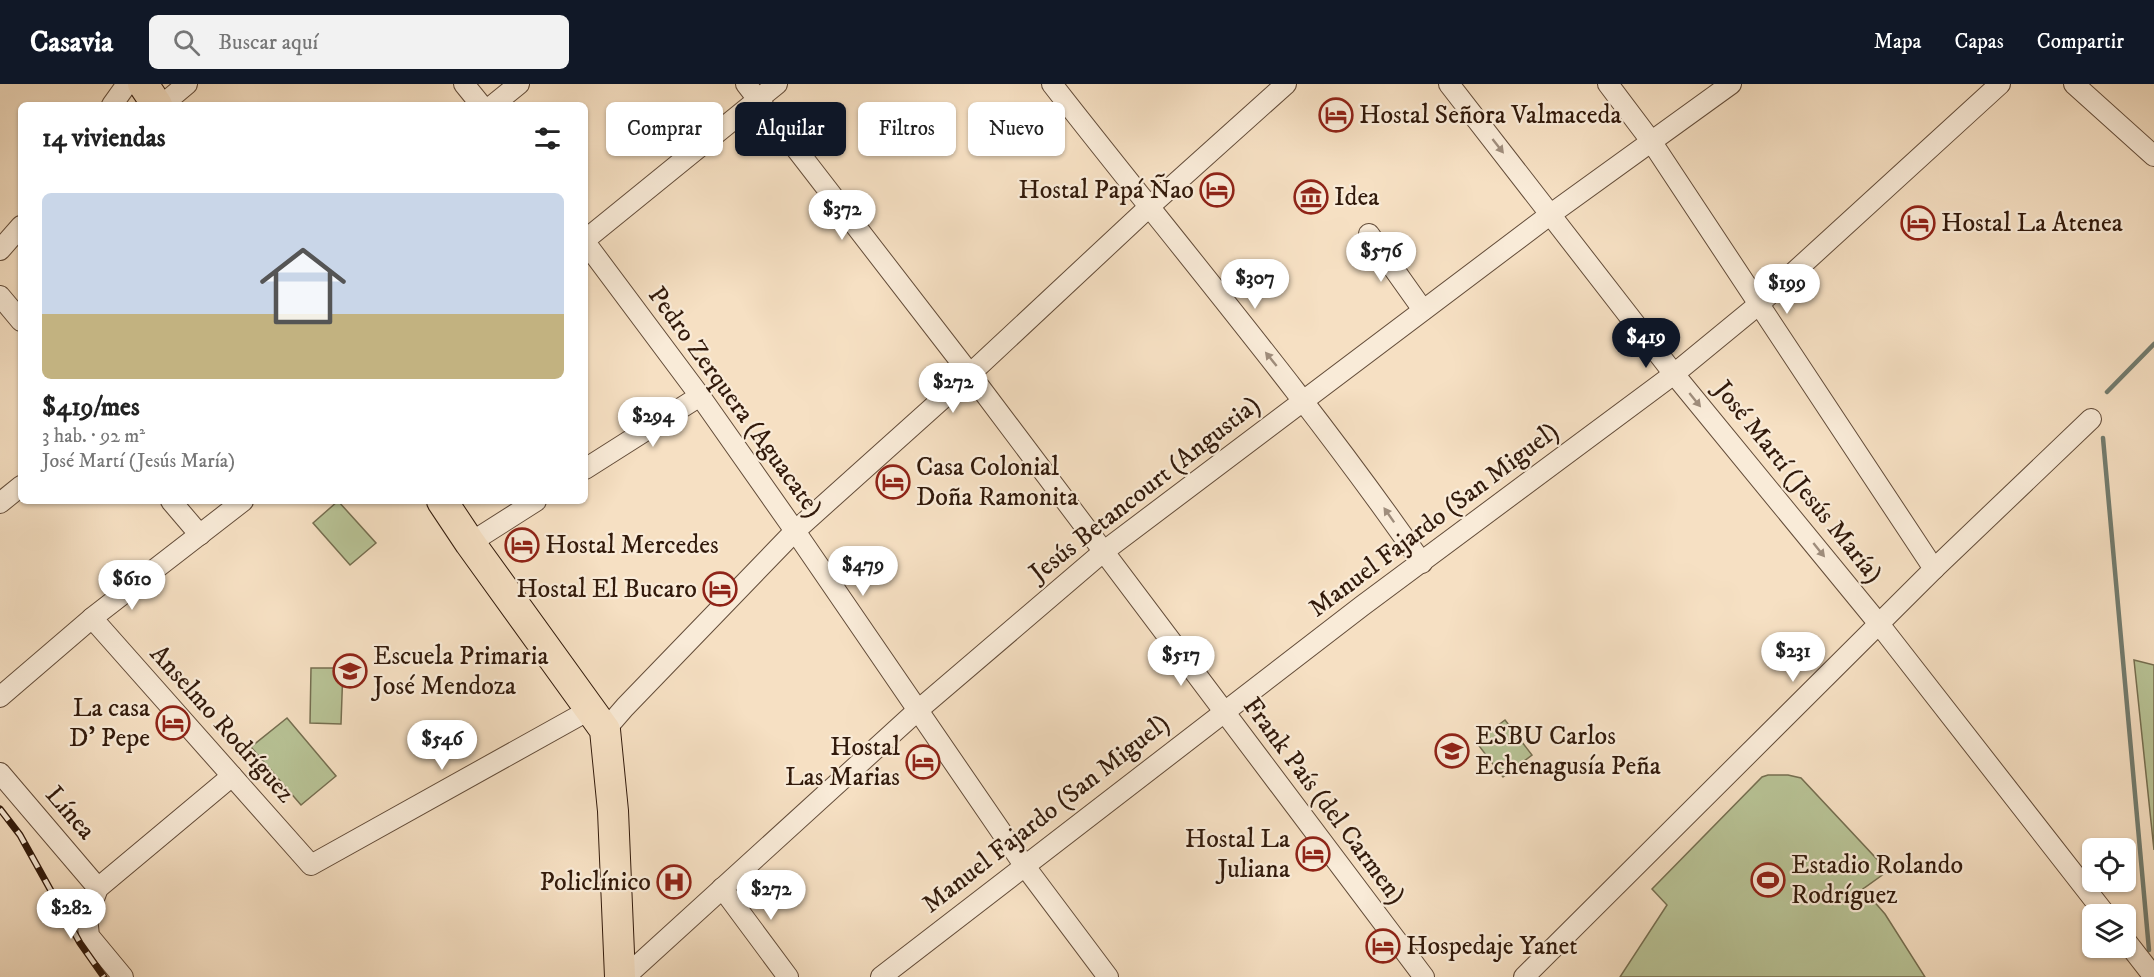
<!DOCTYPE html>
<html lang="es">
<head>
<meta charset="utf-8">
<style>
	:root { --surface:#fff; --page:#f2f2f2; --text:#222; --muted:#767676; --accent:#111827 }
	body { margin:0; font-family:"IM FELL DW Pica",serif; background:var(--page); color:var(--text); height:100vh; display:flex; flex-direction:column; font-size:22px; white-space:nowrap }
	* { box-sizing:border-box; margin:0 }
	p { font-size:20px; color:var(--muted) }
	.icon { flex:none; width:33px; height:33px; fill:none; stroke:currentColor; stroke-width:2; stroke-linecap:round; stroke-linejoin:round }
	.map { position:relative; flex:1; overflow:hidden }
	.side { position:absolute; left:18px; top:18px; width:570px; height:402px; display:flex; flex-direction:column; background:var(--surface); border-radius:9px; box-shadow:0 2px 4px #0004 }
	.side>* { flex:none }
	.top-card { position:absolute; left:606px; top:18px; width:570px; height:54px; display:flex; gap:12px }
	.tools { position:absolute; left:2082px; top:754px; display:grid; gap:12px }
	.tools a { display:grid; place-items:center; width:54px; height:54px; border-radius:9px; background:var(--surface); box-shadow:0 2px 4px #0004; font-size:30px }
	.price { position:absolute; translate:-50% -51px; padding:0 14px; border-radius:21px; background:#fff; color:#222; font-size:20px; line-height:39px; filter:drop-shadow(0 2px 3px #0008) }
	.price::after { content:''; position:absolute; left:50%; top:36px; width:18px; height:14px; margin-left:-9px; background:inherit; clip-path:polygon(0 0,100% 0,50% 100%) }
	.price.current { background:var(--accent); color:#fff }
	ul { padding:0; list-style:none }
	li { display:grid; align-content:center; gap:12px; height:318px; padding:0 24px }
	li span { display:grid; place-items:center; height:186px; border-radius:9px; color:#555 }
	li>.icon { margin-inline-start:auto }
	span .icon { width:108px; height:108px; fill:#fffc; stroke-width:1 }
	li b { font-size:26px }
	h2 { display:flex; justify-content:space-between; align-items:center; height:72px; padding:0 24px; font-size:26px }
	.tag { padding:0 21px; border-radius:9px; background:var(--surface); box-shadow:0 2px 4px #0004; font-size:21px; line-height:54px }
	.tag.current { background:var(--accent); color:#fff }
	header { display:flex; align-items:center; gap:36px; box-sizing:border-box; height:84px; padding:0 30px; background:var(--accent); color:#fff }
	header strong { font-size:28px }
	nav { display:flex; gap:33px; margin-inline-start:auto; font-size:21px }
	.search { width:420px; height:54px; background:var(--page); display:flex; align-items:center; gap:15px; box-sizing:border-box; padding:0 21px; border-radius:9px; color:var(--muted); font-size:22px }
	.map>svg:first-child { display:block }
</style>
</head>
<body>
<header>
<strong>Casavia</strong>
<div class="search"><svg class="icon" aria-label="search" viewBox="0 0 24 24"><circle cx="10" cy="10" r="6"/><path d="M15 15l6 6"/></svg>Buscar aquí</div>
<nav><a>Mapa</a><a>Capas</a><a>Compartir</a></nav>
</header>
<div class="map">
<svg width="2154" height="893" viewBox="0 0 2154 893">
	<rect width="100%" height="100%" fill="#f6e0c3"/>
	<filter id="stains"><feTurbulence type="fractalNoise" baseFrequency=".00333" numOctaves="4"/><feColorMatrix values="0 0 0 0 .2 0 0 0 0 .09 0 0 0 0 .02 0 0 0 .5 -.17"/></filter>
	<radialGradient id="worn" r=".72"><stop offset=".6" stop-color="#630" stop-opacity="0"/><stop offset="1" stop-color="#630" stop-opacity=".3"/></radialGradient>
	<g fill="#b8c396" stroke="#756e50" stroke-width="1.5">
		<polygon points="338,417 376,459 350,481 313,439"/>
		<polygon points="2134,576 2154,581 2154,766"/>
		<polygon points="311,584 343,584 341,640 310,639"/>
		<polygon points="287,634 336,692 301,721 251,663"/>
		<polygon points="1505,636 1532,671 1503,693 1476,658"/>
		<polygon points="1768,691 1788,691 1801,694 1888,787 1863,805 1885,830 1925,893 1620,893 1667,821 1652,805 1762,693"/>
	</g>
	<g fill="none" stroke-linecap="round" stroke-linejoin="round">
		<g stroke="#727c6f" stroke-width="4.5">
			<polyline points="2107,308 2154,260"/>
			<polyline points="2103,354 2149,866"/>
		</g>
		<g stroke="#634c39" stroke-width="22">
			<g id="street">
				<polyline points="464,0 481,21"/>
				<polyline points="746,0 970,290 1424,893"/>
				<path d="M 1052,0 C 1176,159 1307,313 1422,479"/>
				<polyline points="1449,0 1674,290 1879,540 2106,831"/>
				<polyline points="1608,0 1651,57 1934,485"/>
				<polyline points="2074,0 2154,72"/>
				<polyline points="112,21 127,0"/>
				<polyline points="162,21 187,0"/>
				<polyline points="493,21 519,0"/>
				<polyline points="1369,150 1423,226"/>
				<polyline points="585,156 777,0"/>
				<polyline points="585,158 700,312 795,447 1024,781 1108,893"/>
				<polyline points="0,166 21,142"/>
				<polyline points="0,212 21,237"/>
				<polyline points="585,385 700,312"/>
				<polyline points="171,417 200,451"/>
				<polyline points="0,419 21,402"/>
				<polyline points="470,459 536,417"/>
				<polyline points="92,534 311,781 591,625"/>
				<polyline points="0,613 92,534 243,417"/>
				<polyline points="605,646 625,623 795,447 970,290 1149,123 1286,0"/>
				<polyline points="0,689 98,804"/>
				<polyline points="722,804 788,893"/>
				<polyline points="2126,857 2154,893"/>
				<polyline points="123,893 89,852 87,833 98,804 232,692"/>
				<polyline points="625,893 917,627 1103,468 1551,130 1731,0"/>
				<polyline points="881,893 1362,522 1674,290 1758,221 2000,0"/>
				<polyline points="1524,893 1934,485 2091,335"/>
			</g>
		</g>
		<g stroke="#321a0b" stroke-width="32">
			<g id="primary">
				<polyline points="143,0 157,21"/>
				<polyline points="442,417 470,459 605,646 613,727 620,893"/>
			</g>
		</g>
		<use href="#street" stroke="#f9ebd8" stroke-width="20"/>
		<use href="#primary" stroke="#f6e0c3" stroke-width="30"/>
		<g stroke="#321a0b" stroke-width="7">
			<polyline id="rail" points="0,725 20,751 80,859 104,893"/>
		</g>
		<use href="#rail" stroke="#f9ebd8" stroke-width="4.5" stroke-dasharray="14" stroke-linecap="butt"/>
	</g>
	<defs><path id="oneway-solid" d="M-6-.8H1V-3.2L6.5 0L1 3.2V.8H-6Z" transform="scale(1.5)"/></defs>
	<g fill="#9f8d7c">
		<use href="#oneway-solid" transform="translate(1498 62) rotate(52)"/>
		<use href="#oneway-solid" transform="translate(1271 275) rotate(-129)"/>
		<use href="#oneway-solid" transform="translate(1695 316) rotate(51)"/>
		<use href="#oneway-solid" transform="translate(1389 431) rotate(-125)"/>
		<use href="#oneway-solid" transform="translate(1819 466) rotate(51)"/>
	</g>
	<defs>
		<g id="hotel-ring" transform="scale(1.725)"><circle r="9.5" fill="#f9ebd8" stroke="#8f2418" stroke-width="1.5"/><path d="M-6-4.5h1.5V1H6V5H4.5V3h-9V5H-6ZM-4 0a1.8 1.8 0 1 1 3.6 0ZM.5 0V-2.5h3Q6-2.5 6 0Z" fill="#8f2418"/></g>
		<g id="museum-ring" transform="scale(1.725)"><circle r="9.5" fill="#f9ebd8" stroke="#8f2418" stroke-width="1.5"/><path d="M0-6L6-3V-2H-6V-3ZM-5-1h2V3h-2ZM-1-1h2V3h-2ZM3-1h2V3H3ZM-6 4H6V6H-6Z" fill="#8f2418"/></g>
		<g id="school-ring" transform="scale(1.725)"><circle r="9.5" fill="#f9ebd8" stroke="#8f2418" stroke-width="1.5"/><path d="M0-5L7-2L0 1L-7-2ZM-4 1L0 2.5L4 1V4Q0 6-4 4Z" fill="#8f2418"/></g>
		<g id="stadium-ring" transform="scale(1.725)"><circle r="9.5" fill="#f9ebd8" stroke="#8f2418" stroke-width="1.5"/><path d="M0-5a6.5 5 0 1 0 0 10a6.5 5 0 1 0 0-10ZM-3.5-1.8h7v3.6h-7Z" fill="#8f2418"/></g>
		<g id="hospital-ring" transform="scale(1.725)"><circle r="9.5" fill="#f9ebd8" stroke="#8f2418" stroke-width="1.5"/><path d="M-5-5h3v3.5h4V-5h3V5h-3V1.5h-4V5h-3Z" fill="#8f2418"/></g>
	</defs>
	<g fill-rule="evenodd">
		<use href="#hotel-ring" x="1336" y="31"/>
		<use href="#hotel-ring" x="1217" y="106"/>
		<use href="#museum-ring" x="1311" y="113"/>
		<use href="#hotel-ring" x="1918" y="139"/>
		<use href="#hotel-ring" x="893" y="398"/>
		<use href="#hotel-ring" x="522" y="461"/>
		<use href="#hotel-ring" x="720" y="505"/>
		<use href="#school-ring" x="350" y="587"/>
		<use href="#hotel-ring" x="173" y="639"/>
		<use href="#school-ring" x="1452" y="667"/>
		<use href="#hotel-ring" x="923" y="678"/>
		<use href="#hotel-ring" x="1313" y="770"/>
		<use href="#stadium-ring" x="1768" y="796"/>
		<use href="#hospital-ring" x="674" y="798"/>
		<use href="#hotel-ring" x="1383" y="862"/>
	</g>
	<g text-anchor="middle" dominant-baseline="central" stroke-width="4.5" stroke-linejoin="round" paint-order="stroke">
		<g font-size="26" fill="#321a0b" stroke="#f9ebd8" text-anchor="start">
			<text x="1359" y="31">Hostal Señora Valmaceda</text>
			<text x="1194" y="106" text-anchor="end">Hostal Papá Ñao</text>
			<text x="1334" y="113">Idea</text>
			<text x="1941" y="139">Hostal La Atenea</text>
			<text x="916" y="383">Casa Colonial<tspan x="916" dy="30">Doña Ramonita</tspan></text>
			<text x="545" y="461">Hostal Mercedes</text>
			<text x="697" y="505" text-anchor="end">Hostal El Bucaro</text>
			<text x="373" y="572">Escuela Primaria<tspan x="373" dy="30">José Mendoza</tspan></text>
			<text x="150" y="624" text-anchor="end">La casa<tspan x="150" dy="30">D’ Pepe</tspan></text>
			<text x="1475" y="652">ESBU Carlos<tspan x="1475" dy="30">Echenagusía Peña</tspan></text>
			<text x="900" y="663" text-anchor="end">Hostal<tspan x="900" dy="30">Las Marias</tspan></text>
			<text x="1290" y="755" text-anchor="end">Hostal La<tspan x="1290" dy="30">Juliana</tspan></text>
			<text x="1791" y="781">Estadio Rolando<tspan x="1791" dy="30">Rodríguez</tspan></text>
			<text x="651" y="798" text-anchor="end">Policlínico</text>
			<text x="1406" y="862">Hospedaje Yanet</text>
		</g>
		<g font-size="26" fill="#321a0b" stroke="#f9ebd8">
			<text transform="translate(735 318) rotate(54)">Pedro Zerquera (Aguacate)</text>
			<text transform="translate(1798 398) rotate(51)">José Martí (Jesús María)</text>
			<text transform="translate(1145 405) rotate(-38)">Jesús Betancourt (Angustia)</text>
			<text transform="translate(1434 436) rotate(-37)">Manuel Fajardo (San Miguel)</text>
			<text transform="translate(222 640) rotate(48)">Anselmo Rodríguez</text>
			<text transform="translate(1324 717) rotate(53)">Frank País (del Carmen)</text>
			<text transform="translate(70 729) rotate(49)">Línea</text>
			<text transform="translate(1046 730) rotate(-38)">Manuel Fajardo (San Miguel)</text>
		</g>
	</g>
	<rect width="100%" height="100%" filter="url(#stains)"/>
	<rect width="100%" height="100%" fill="url(#worn)"/>
</svg>
<div class="tools">
<a><svg class="icon" aria-label="locate" viewBox="0 0 24 24"><circle cx="12" cy="12" r="6"/><path d="M12 2v4M12 18v4M2 12h4M18 12h4"/></svg></a>
<a><svg class="icon" aria-label="layers" viewBox="0 0 24 24"><path d="M12 4l9 5-9 5-9-5zM3 14l9 5 9-5"/></svg></a>
</div>
<b class="price" style="left:842px;top:157px">$372</b>
<b class="price" style="left:1381px;top:199px">$576</b>
<b class="price" style="left:1255px;top:226px">$307</b>
<b class="price" style="left:1787px;top:231px">$199</b>
<b class="price current" style="left:1646px;top:285px">$419</b>
<b class="price" style="left:953px;top:330px">$272</b>
<b class="price" style="left:653px;top:364px">$294</b>
<b class="price" style="left:863px;top:513px">$479</b>
<b class="price" style="left:132px;top:527px">$610</b>
<b class="price" style="left:1793px;top:599px">$231</b>
<b class="price" style="left:1181px;top:603px">$517</b>
<b class="price" style="left:442px;top:687px">$546</b>
<b class="price" style="left:771px;top:837px">$272</b>
<b class="price" style="left:71px;top:856px">$282</b>
<div class="top-card">
<a class="tag">Comprar</a>
<a class="tag current">Alquilar</a>
<a class="tag">Filtros</a>
<a class="tag">Nuevo</a>
</div>
<section class="side">
<h2>14 viviendas<svg class="icon" aria-label="filters" viewBox="0 0 24 24"><path d="M4 7h16M4 17h16"/><circle cx="9" cy="7" r="2"/><circle cx="15" cy="17" r="2"/></svg></h2>
<ul>
<li><span style="background:linear-gradient(#c9d6e8 65%,#c2b280 0)"><svg class="icon" aria-label="home" viewBox="0 0 24 24"><path d="M3 11l9-7 9 7M6 9v11h12V9"/></svg></span><div><b>$419/mes</b><p>3 hab. · 92 m²</p><p>José Martí (Jesús María)</p></div></li>
</ul>
</section>
</div>
</body>
</html>
